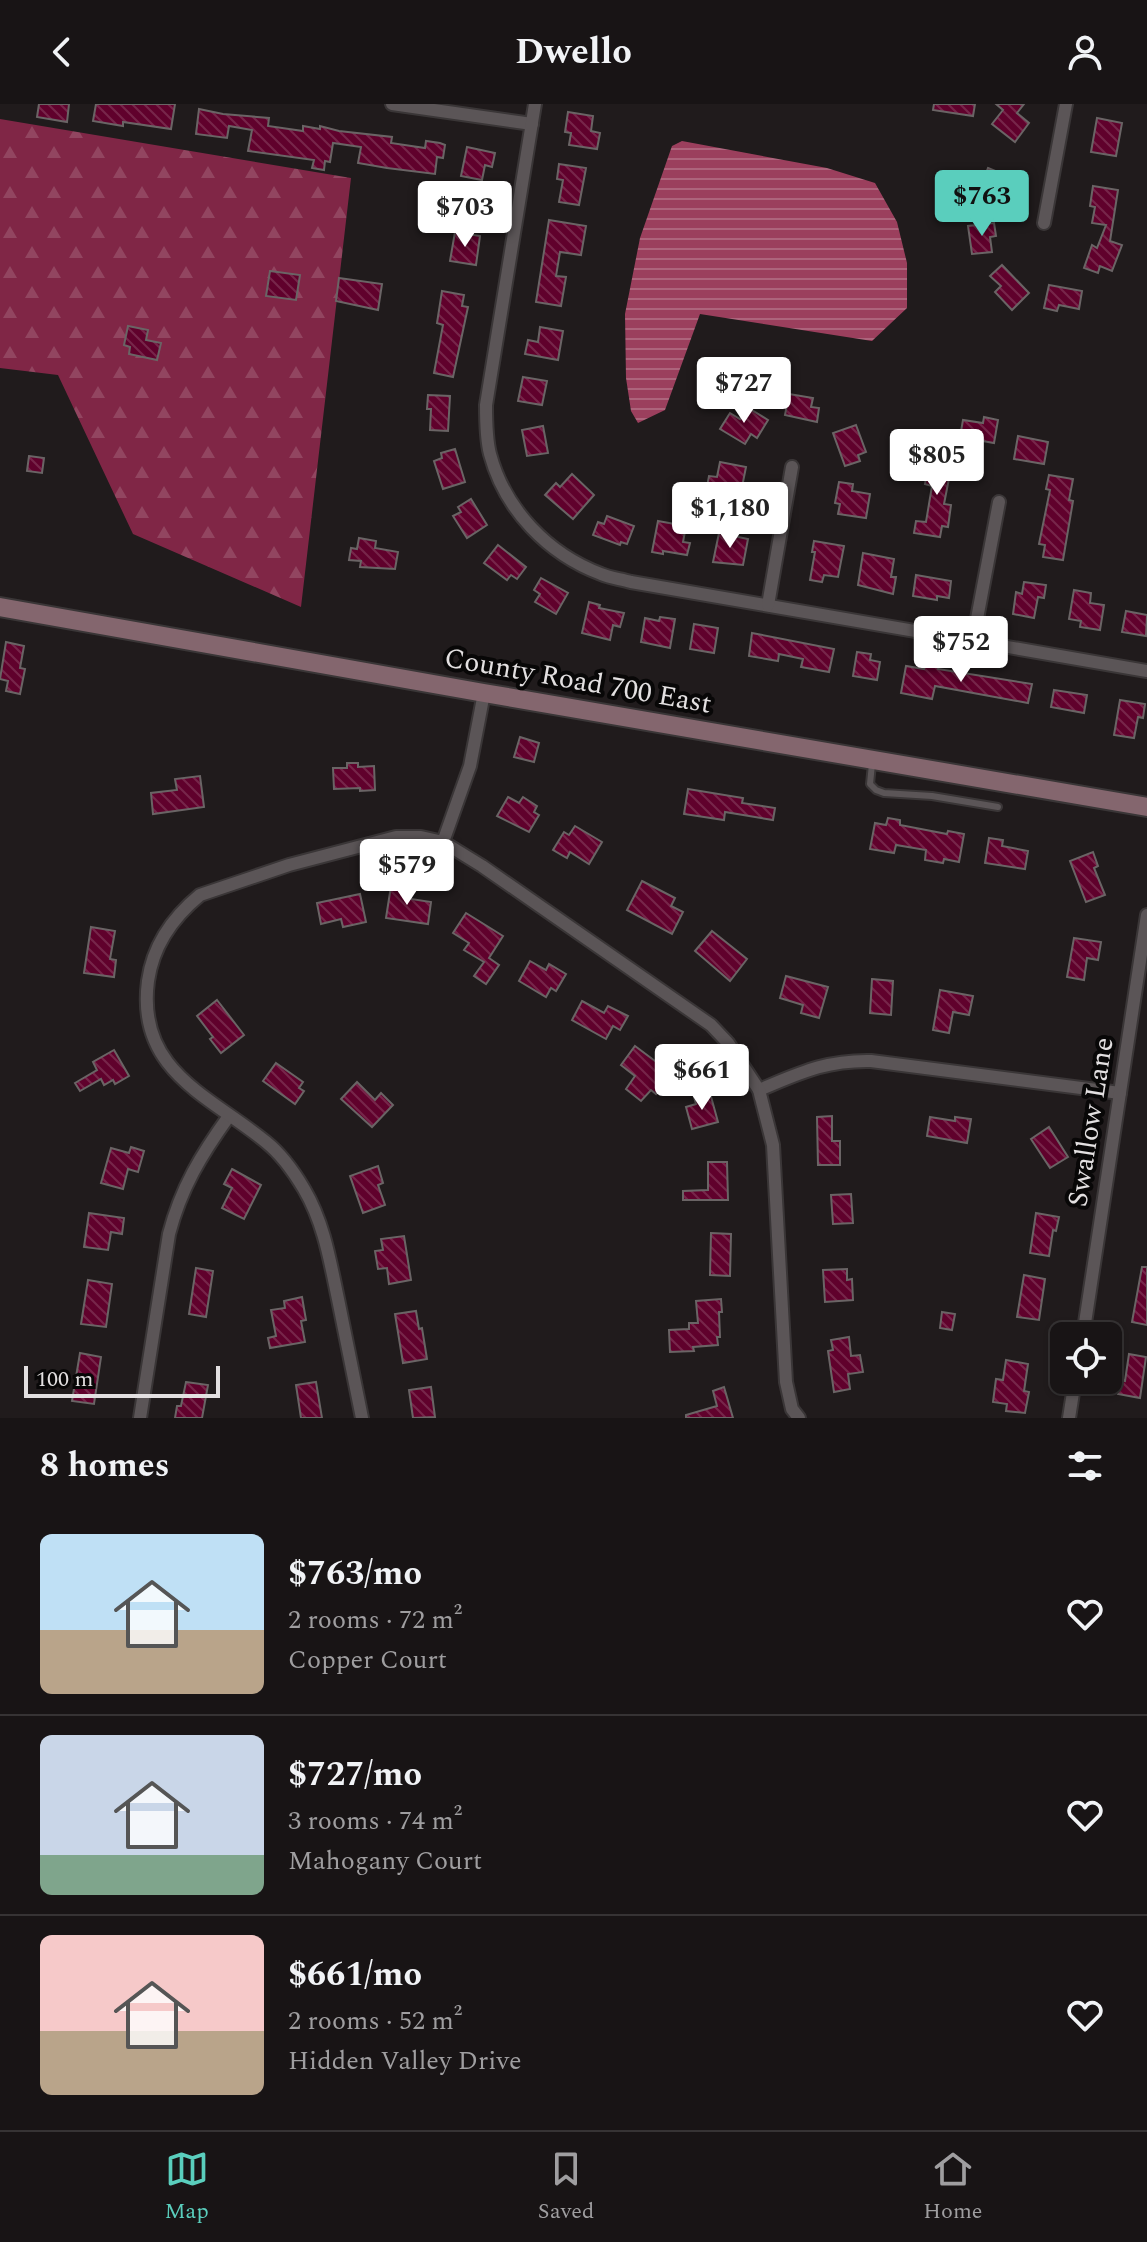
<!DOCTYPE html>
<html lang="en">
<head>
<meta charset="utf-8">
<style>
	:root { --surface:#181415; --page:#252122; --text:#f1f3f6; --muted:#9f9ea0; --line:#363334; --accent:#5acebd }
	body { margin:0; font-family:Spectral,serif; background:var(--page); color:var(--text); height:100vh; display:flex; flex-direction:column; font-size:30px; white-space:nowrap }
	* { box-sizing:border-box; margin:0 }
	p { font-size:26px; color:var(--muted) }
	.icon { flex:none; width:44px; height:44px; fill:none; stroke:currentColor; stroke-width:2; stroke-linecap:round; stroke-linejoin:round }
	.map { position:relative; height:1314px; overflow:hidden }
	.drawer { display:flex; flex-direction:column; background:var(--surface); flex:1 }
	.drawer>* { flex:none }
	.buttons { position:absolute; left:1050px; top:1218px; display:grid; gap:16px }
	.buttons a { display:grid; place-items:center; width:72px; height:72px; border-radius:12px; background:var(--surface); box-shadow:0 2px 6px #0004,0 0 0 2px var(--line); font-size:40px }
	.scale { position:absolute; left:24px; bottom:20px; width:196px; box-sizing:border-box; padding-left:8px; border:4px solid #e3e0e1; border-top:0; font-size:22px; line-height:28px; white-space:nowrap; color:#e3e0e1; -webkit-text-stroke:6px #080707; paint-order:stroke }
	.price { position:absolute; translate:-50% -68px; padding:0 18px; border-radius:8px; background:#fff; color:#222; font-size:26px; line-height:52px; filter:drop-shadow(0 2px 4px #0008) }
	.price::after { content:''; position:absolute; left:50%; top:48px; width:24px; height:18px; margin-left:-12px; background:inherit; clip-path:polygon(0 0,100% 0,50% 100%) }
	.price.active { background:var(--accent); color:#111 }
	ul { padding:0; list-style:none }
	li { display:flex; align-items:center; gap:24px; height:200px; padding:0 40px }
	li+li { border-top:2px solid var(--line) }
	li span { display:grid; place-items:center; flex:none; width:224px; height:160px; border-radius:12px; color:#555 }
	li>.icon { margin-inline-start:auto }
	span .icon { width:96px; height:96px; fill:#fffc; stroke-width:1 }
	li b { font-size:34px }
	h2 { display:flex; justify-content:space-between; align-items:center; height:96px; padding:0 40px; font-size:34px }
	header { display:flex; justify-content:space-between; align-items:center; height:104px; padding:0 40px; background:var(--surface); font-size:36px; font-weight:700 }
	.dock { display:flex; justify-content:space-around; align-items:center; height:112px; border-top:2px solid var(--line); background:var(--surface); font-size:22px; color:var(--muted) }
	.dock a { display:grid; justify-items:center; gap:4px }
	.dock .active { color:var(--accent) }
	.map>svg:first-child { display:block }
</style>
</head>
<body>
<header><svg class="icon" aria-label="back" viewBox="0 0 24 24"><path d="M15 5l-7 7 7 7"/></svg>Dwello<svg class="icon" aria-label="person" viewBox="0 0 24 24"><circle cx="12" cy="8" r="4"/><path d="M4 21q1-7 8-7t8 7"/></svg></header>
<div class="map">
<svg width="1147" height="1314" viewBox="0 0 1147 1314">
	<defs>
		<pattern id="forest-firs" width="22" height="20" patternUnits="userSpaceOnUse" patternTransform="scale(2)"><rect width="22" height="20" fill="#802646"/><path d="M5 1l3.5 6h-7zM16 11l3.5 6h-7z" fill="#924560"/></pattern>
		<pattern id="water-rules" width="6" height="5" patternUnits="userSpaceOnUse" patternTransform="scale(2)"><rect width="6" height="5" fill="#9b3f5d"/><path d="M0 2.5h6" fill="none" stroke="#ad647c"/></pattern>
		<pattern id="building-back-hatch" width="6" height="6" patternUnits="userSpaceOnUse" patternTransform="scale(2)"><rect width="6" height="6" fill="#60012c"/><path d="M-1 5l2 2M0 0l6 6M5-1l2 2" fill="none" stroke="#77264a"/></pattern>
	</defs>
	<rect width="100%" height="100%" fill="#201b1c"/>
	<polygon fill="url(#forest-firs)" points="0,15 351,74 301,503 133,430 58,271 0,264"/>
	<polygon fill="url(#water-rules)" points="682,37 827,64 875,79 897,118 907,159 907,204 872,237 700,210 665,306 638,319 631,307 626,274 625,210 640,134 672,42"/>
	<g fill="url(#building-back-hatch)" stroke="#6a6465" stroke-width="2">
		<polygon points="39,0 69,0 67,18 37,13"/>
		<polygon points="96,0 175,0 171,25 123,18 123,22 93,17"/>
		<polygon points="934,0 975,0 973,12 933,6"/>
		<polygon points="996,0 1024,0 1017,9 1029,19 1015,38 992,20 1003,6"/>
		<polygon points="199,5 223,10 269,14 268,22 303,27 303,22 320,25 320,22 339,27 392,33 391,39 425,44 426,37 440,39 445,41 443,54 437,53 435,70 387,64 358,59 361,43 333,39 330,58 325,57 324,66 312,64 314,56 248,47 252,26 229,22 227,34 196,30"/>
		<polygon points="568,8 593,12 591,27 600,29 597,45 569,41 571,29 565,28"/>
		<polygon points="1097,14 1122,19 1116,52 1091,48"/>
		<polygon points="467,43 495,49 492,63 485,61 482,76 461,72"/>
		<polygon points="559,60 586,64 579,101 559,98 563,76 557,75"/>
		<polygon points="988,64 1010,73 997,105 984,100 987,91 979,87"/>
		<polygon points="1093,82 1118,86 1110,137 1122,141 1112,167 1100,162 1098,169 1084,164 1092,141 1097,144 1106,121 1092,119 1095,103 1090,102"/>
		<polygon points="549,116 586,122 581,151 560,148 556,172 566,173 561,202 536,198"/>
		<polygon points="994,119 996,132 990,133 992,148 972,150 968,122"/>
		<polygon points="455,128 480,132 476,161 450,157"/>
		<polygon points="1002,161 1029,189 1012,206 995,188 1001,182 990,172"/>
		<polygon points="270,167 300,171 296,196 266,192"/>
		<polygon points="339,174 382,180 378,206 336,197"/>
		<polygon points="1049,181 1082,187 1079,205 1059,201 1057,207 1044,204"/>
		<polygon points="442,187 464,191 462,202 468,203 453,273 434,269 443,221 437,219"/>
		<polygon points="128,222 148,226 146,236 161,239 157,256 129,250 130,243 124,241"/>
		<polygon points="540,223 563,227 558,256 525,250 528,236 538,238"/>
		<polygon points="523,273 547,277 542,301 518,297"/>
		<polygon points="789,290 813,294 811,303 819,304 817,318 785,311"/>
		<polygon points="428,291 450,292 448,327 430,326 431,305 427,305"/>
		<polygon points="747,303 768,316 757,334 751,330 745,340 720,325 730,309 740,315"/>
		<polygon points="984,313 998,316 994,339 960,333 963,316 983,319"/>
		<polygon points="856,321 866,348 858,351 860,357 845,362 833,329"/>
		<polygon points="543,322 548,349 527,352 522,326"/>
		<polygon points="1018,332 1048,338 1044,360 1014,355"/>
		<polygon points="455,345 465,378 443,385 434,357 442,354 441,349"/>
		<polygon points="930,350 953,354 944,400 951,401 948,423 942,422 940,433 914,429 916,417 926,418 932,382 925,380"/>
		<polygon points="29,352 44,354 42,369 27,367"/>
		<polygon points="720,358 746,363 742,383 736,381 733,399 719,397 720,391 706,388 709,372 717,373"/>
		<polygon points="572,370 594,391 573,415 545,391 556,379 560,383"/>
		<polygon points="1049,371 1073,375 1069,396 1073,397 1063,456 1043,453 1045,441 1039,440 1050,386 1046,385"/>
		<polygon points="839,378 853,380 852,387 870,390 866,414 838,410 840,400 835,399"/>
		<polygon points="471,395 487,421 467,434 453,412 461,408 458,403"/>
		<polygon points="607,412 634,422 627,440 621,438 620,441 593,431 598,418 604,420"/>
		<polygon points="658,417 686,422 683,438 690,439 687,451 663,447 663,450 652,448"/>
		<polygon points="719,429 748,435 743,461 713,458"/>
		<polygon points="359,434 376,437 375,444 398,448 395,465 360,463 361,457 349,456 351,444 357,445"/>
		<polygon points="814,437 844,442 838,473 824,471 822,478 810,476 815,448 812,448"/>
		<polygon points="498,441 526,463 517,475 511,471 507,476 484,459"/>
		<polygon points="863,449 894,455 891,473 896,473 893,490 858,481"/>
		<polygon points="916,471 951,477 949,494 937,492 937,496 913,492"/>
		<polygon points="541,474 568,489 556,510 535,498 540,490 534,486"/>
		<polygon points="1024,478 1046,481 1044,494 1038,493 1034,514 1013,510 1016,488 1022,490"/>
		<polygon points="1074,486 1091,489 1090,499 1104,501 1100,526 1080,523 1081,517 1069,515"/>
		<polygon points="589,498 600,501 599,504 624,509 620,523 613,521 610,536 582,529"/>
		<polygon points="1126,507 1147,511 1146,532 1122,528"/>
		<polygon points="660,513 675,515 670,544 641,538 645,514 659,517"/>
		<polygon points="694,520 718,524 714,549 690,545"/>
		<polygon points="752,529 834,545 829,568 801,563 803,555 779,550 778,557 749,552"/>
		<polygon points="6,538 24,542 20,564 25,565 20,590 6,587 8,577 0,575"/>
		<polygon points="857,548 871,550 870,556 880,558 877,576 853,572"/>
		<polygon points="925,558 939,561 938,565 1032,580 1028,599 935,582 932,595 901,589 906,562 924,565"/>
		<polygon points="1054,586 1087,591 1084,609 1051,603"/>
		<polygon points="1120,596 1145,600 1143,614 1138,613 1134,634 1114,631"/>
		<polygon points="520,633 539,639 534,658 514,653"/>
		<polygon points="347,659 358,659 358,663 374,662 375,686 360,687 360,684 334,685 333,664 347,664"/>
		<polygon points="200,672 204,703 153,710 151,689 177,686 175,675"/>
		<polygon points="688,685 743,694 742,699 775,704 773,716 725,708 724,716 684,710"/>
		<polygon points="508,693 519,699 523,693 537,702 534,708 539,711 529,728 497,712"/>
		<polygon points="888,714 900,716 900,721 947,730 948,727 964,730 959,758 944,755 943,759 925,756 926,746 896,741 894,749 870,745 875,719 886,721"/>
		<polygon points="575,722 602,738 589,760 570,748 567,754 553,746 564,728 569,731"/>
		<polygon points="989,734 1003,736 1002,742 1028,747 1025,765 985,759"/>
		<polygon points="1093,748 1098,762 1094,764 1105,791 1086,798 1070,757"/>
		<polygon points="642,777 675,794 671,802 683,808 672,830 627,806"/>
		<polygon points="391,782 412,785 411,795 431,798 428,820 386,814"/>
		<polygon points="360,790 366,818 343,823 341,815 321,820 317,799"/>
		<polygon points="466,809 503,832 489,854 499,861 486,880 474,872 484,858 464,846 469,839 453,829"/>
		<polygon points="91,823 115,827 110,855 116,856 114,873 84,869"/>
		<polygon points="712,827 747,855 730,877 695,847"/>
		<polygon points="1074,834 1101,838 1098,856 1087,854 1084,876 1067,873"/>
		<polygon points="530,857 546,866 549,860 566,870 556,887 551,884 546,893 519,877"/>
		<polygon points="786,872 828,883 819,914 801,909 803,901 780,894"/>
		<polygon points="872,875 893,877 891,911 870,909"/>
		<polygon points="940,886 973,892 969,911 953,908 949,929 933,926"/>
		<polygon points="217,896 244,931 221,949 210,935 213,933 197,912"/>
		<polygon points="582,897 604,909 608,902 628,912 620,926 613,922 606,935 572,916"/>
		<polygon points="635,942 671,969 656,990 651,986 641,997 626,985 635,972 621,961"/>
		<polygon points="114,946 129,972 115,980 113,976 104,981 101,975 80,987 75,979 97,966 93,958"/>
		<polygon points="276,959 303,978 299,984 304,987 295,1000 263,977"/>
		<polygon points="357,978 375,996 381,989 393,1001 372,1023 341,995"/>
		<polygon points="710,989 718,1018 692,1025 686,1003 696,1000 694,993"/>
		<polygon points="832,1012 832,1037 840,1037 840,1061 818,1061 817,1013"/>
		<polygon points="930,1013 955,1017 955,1013 971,1015 967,1039 927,1032"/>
		<polygon points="1049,1023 1068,1053 1050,1064 1031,1035"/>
		<polygon points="131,1043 144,1047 138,1068 128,1065 123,1085 101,1079 111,1044 129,1049"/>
		<polygon points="708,1058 727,1058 728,1096 683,1096 683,1087 708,1086"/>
		<polygon points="378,1062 383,1079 378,1081 385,1101 363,1109 350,1072"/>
		<polygon points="232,1065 261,1081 244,1115 222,1104 232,1084 224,1080"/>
		<polygon points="851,1090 853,1119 833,1120 831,1091"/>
		<polygon points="89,1109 124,1114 122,1130 111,1128 108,1146 84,1143"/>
		<polygon points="1036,1109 1059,1113 1056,1127 1053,1126 1049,1152 1030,1149"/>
		<polygon points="711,1129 731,1130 730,1172 710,1171"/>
		<polygon points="404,1132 411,1176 389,1180 387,1164 378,1165 375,1147 383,1146 381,1135"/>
		<polygon points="1142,1163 1147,1163 1147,1221 1132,1218"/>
		<polygon points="196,1164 213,1167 206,1213 189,1210"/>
		<polygon points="847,1165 847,1176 852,1175 853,1196 825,1198 823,1166"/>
		<polygon points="1024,1171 1045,1175 1039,1216 1017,1213"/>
		<polygon points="88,1176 112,1180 106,1223 81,1220"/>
		<polygon points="302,1193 306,1216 301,1217 305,1238 270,1244 268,1234 276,1232 271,1206 285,1204 284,1197"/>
		<polygon points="721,1195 722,1208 719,1208 720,1233 717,1233 718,1241 693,1243 694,1247 670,1248 669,1226 689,1225 689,1219 698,1219 696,1197"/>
		<polygon points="416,1207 419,1225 422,1224 427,1255 403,1259 395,1210"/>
		<polygon points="942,1208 955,1210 952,1226 940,1224"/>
		<polygon points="849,1233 851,1252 860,1251 863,1268 848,1270 850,1285 834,1288 828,1247 833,1246 831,1236"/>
		<polygon points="80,1249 101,1253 94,1300 72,1297"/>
		<polygon points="1129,1250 1146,1253 1140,1294 1118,1290 1120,1276 1125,1277"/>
		<polygon points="1006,1256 1028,1260 1024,1287 1029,1288 1025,1309 1006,1307 1007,1300 993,1298 996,1275 1003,1276"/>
		<polygon points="186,1278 208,1281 202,1314 175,1314 177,1302 181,1302"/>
		<polygon points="316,1278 322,1314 301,1314 296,1281"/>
		<polygon points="431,1283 435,1313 413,1314 409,1286"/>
		<polygon points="724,1283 733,1314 686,1314 686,1311 717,1302 713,1287"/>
	</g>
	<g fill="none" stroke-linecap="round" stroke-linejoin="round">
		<g stroke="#3a3637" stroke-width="10">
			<polyline id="lane" points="872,660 870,680 876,686 884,689 932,692 998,703"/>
		</g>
		<g stroke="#3a3637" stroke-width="16">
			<g id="street">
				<polyline points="392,0 532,20"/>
				<path d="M 535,0 L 486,301 C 486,317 486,335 490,350 C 505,406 548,450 601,470 C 610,474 621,475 631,478 L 1147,567"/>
				<polyline points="1044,119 1066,0"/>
				<polyline points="768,501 792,363"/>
				<polyline points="973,536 999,398"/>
				<polyline points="443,738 470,662 484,589"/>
				<path d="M 759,986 C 800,969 826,956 871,957 L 1120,989"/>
				<polyline points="1083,1232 1147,811"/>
				<path d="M 140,1314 L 169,1130 C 181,1084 201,1051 229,1012"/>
				<path d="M 362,1314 C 354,1274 346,1235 338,1195 C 330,1157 324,1119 304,1085 C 294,1068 281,1050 266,1038 C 210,992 136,967 148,877 C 153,841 172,814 200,791 L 289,761 L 396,733 L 421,733 L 443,738 L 482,762 L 711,921 L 728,939 L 759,986 L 773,1041 L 786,1278 L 792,1305 L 799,1314"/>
				<polyline points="1069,1314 1075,1276"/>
			</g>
		</g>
		<g stroke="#3a3637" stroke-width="22">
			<polyline id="secondary" points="0,503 484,589 1147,703"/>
		</g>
		<use href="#lane" stroke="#5b5557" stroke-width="6"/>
		<use href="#street" stroke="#5b5557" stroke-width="12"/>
		<use href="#secondary" stroke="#84666e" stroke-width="18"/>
	</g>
	<g text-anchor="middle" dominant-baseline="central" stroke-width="8" stroke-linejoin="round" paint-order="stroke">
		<g font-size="28" fill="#e3e0e1" stroke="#080707">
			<text transform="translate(578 577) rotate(10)">County Road 700 East</text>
			<text transform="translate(1091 1018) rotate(-81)">Swallow Lane</text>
		</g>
	</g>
</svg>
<div class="buttons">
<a><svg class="icon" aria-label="locate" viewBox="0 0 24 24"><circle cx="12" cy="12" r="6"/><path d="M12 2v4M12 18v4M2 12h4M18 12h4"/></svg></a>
</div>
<div class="scale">100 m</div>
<b class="price active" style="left:982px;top:134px">$763</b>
<b class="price" style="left:465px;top:145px">$703</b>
<b class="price" style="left:744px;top:321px">$727</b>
<b class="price" style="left:937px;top:393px">$805</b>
<b class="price" style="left:730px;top:446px">$1,180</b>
<b class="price" style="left:961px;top:580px">$752</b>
<b class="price" style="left:407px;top:803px">$579</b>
<b class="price" style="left:702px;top:1008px">$661</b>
</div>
<section class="drawer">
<h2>8 homes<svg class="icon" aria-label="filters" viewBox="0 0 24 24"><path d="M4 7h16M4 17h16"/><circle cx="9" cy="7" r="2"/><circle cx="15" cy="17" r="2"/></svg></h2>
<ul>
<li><span style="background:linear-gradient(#bfe0f5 60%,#b9a48a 0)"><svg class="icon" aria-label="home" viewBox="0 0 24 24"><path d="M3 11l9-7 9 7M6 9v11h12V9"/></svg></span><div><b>$763/mo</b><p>2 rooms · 72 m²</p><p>Copper Court</p></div><svg class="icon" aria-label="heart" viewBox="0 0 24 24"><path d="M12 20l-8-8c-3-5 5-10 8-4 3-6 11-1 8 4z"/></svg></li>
<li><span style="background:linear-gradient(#c9d6e8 75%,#7fa58c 0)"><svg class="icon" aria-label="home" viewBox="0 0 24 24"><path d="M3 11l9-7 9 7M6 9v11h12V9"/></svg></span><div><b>$727/mo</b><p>3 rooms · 74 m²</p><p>Mahogany Court</p></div><svg class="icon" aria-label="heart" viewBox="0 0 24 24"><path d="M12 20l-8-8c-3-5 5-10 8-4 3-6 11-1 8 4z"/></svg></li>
<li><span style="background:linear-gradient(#f6c9c9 60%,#b9a48a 0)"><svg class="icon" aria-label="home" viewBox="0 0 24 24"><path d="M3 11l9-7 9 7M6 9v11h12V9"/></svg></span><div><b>$661/mo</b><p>2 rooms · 52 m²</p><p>Hidden Valley Drive</p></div><svg class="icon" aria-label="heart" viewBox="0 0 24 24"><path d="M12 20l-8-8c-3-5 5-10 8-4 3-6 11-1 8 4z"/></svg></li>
</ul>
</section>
<nav class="dock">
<a class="active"><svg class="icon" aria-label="map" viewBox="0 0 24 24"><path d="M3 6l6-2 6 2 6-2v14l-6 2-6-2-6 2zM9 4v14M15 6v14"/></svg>Map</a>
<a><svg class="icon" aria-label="saved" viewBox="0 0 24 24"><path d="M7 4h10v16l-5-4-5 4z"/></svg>Saved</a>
<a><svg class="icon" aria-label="home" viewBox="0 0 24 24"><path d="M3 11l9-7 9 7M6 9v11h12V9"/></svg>Home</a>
</nav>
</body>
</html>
